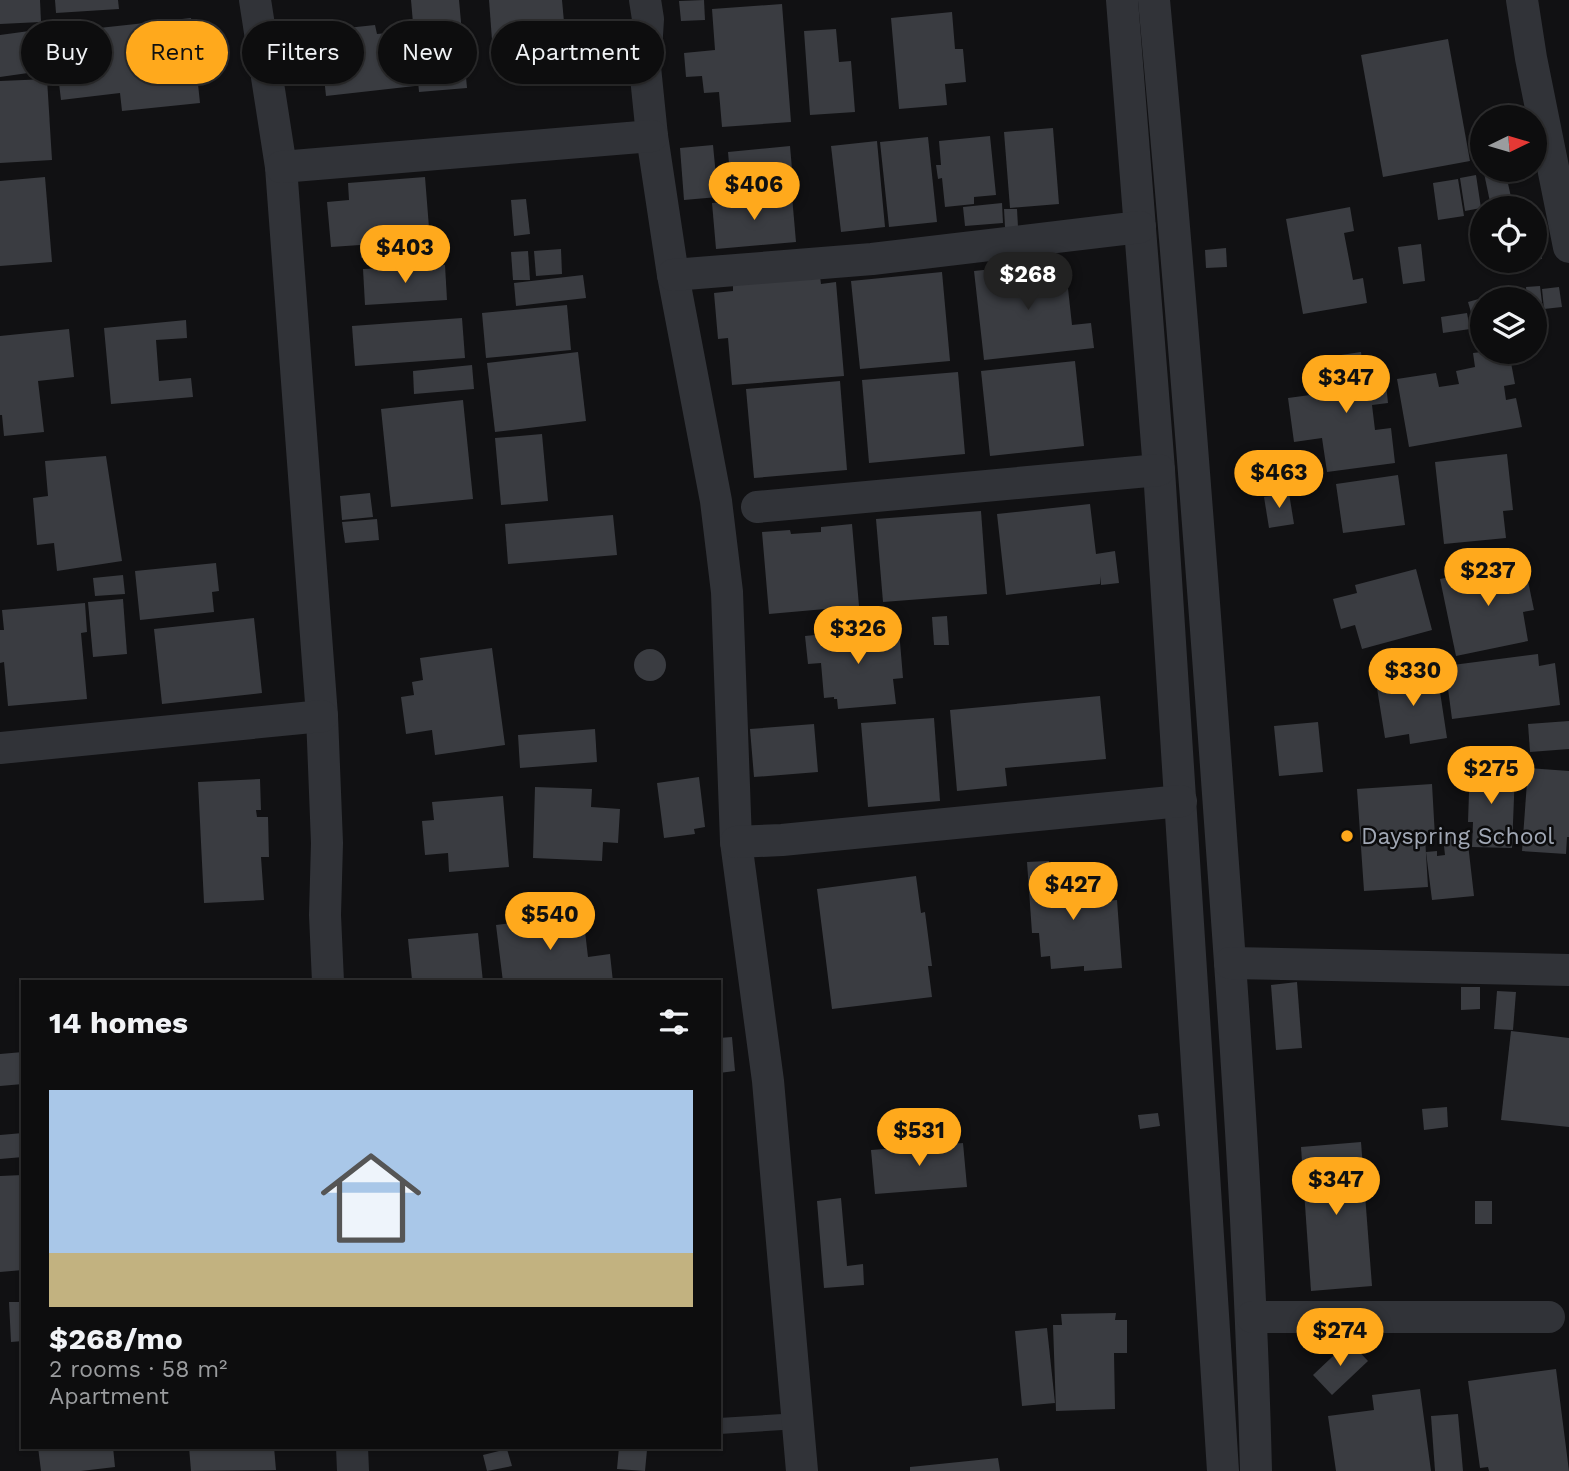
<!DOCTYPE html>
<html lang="en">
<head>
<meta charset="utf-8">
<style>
	:root { --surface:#0d0d0e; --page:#1b1b1c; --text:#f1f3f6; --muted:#9a9c9e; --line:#2d2d2e; --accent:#ffa91c }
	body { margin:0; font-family:"Work Sans",sans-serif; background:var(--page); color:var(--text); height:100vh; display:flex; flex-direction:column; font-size:26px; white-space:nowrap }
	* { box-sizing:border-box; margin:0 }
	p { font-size:23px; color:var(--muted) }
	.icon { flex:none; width:38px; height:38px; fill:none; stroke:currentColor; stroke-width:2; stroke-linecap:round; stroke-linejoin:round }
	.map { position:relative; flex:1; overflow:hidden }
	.panel { position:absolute; left:21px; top:980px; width:700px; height:469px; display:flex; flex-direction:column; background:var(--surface); border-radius:0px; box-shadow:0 2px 5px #0004,0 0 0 2px var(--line) }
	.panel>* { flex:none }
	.guide { position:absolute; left:21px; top:21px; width:700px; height:63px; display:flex; gap:14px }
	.needle { width:46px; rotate:85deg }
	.controls { position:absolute; left:1470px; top:105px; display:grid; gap:14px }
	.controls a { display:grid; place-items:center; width:77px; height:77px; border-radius:50%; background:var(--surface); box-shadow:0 2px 5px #0004,0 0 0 2px var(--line); font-size:35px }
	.price { position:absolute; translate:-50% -60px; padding:0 16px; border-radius:24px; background:var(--accent); color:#111; font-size:23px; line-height:46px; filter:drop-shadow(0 2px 4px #0008) }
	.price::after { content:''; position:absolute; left:50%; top:42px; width:21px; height:16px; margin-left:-10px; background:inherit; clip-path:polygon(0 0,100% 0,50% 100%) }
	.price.current { background:#222; color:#fff }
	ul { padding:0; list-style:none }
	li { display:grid; align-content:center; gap:14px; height:371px; padding:0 28px }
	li+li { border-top:2px solid var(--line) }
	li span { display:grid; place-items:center; height:217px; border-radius:0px; color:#555 }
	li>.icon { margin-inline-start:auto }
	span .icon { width:126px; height:126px; fill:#fffc; stroke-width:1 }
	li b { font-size:30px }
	h2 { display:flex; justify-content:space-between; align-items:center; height:84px; padding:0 28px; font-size:30px }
	.tag { padding:0 24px; border-radius:32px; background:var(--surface); box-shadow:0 2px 5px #0004,0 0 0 2px var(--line); font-size:24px; line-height:63px }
	.tag.current { background:var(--accent); color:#111 }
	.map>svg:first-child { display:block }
</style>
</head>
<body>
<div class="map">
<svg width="1569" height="1471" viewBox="0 0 1569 1471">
	<rect width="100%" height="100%" fill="#111113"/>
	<g fill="#3a3c41">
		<polygon points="0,0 40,0 41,22 0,24"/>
		<polygon points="55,0 118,0 119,9 56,13"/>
		<polygon points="411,0 459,0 467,88 419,92"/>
		<polygon points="489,0 562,0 565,33 492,40"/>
		<polygon points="704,0 705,20 681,21 679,1"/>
		<polygon points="782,4 791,122 722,127 719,92 704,93 702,76 686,77 684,53 715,50 712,9"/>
		<polygon points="952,12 955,49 963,49 966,82 945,84 947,105 899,109 891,18"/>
		<polygon points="191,18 200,103 122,111 120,93 61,100 53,33"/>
		<polygon points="375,25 377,34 409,31 415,86 326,96 319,31"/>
		<polygon points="44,29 49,70 0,77 0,35"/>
		<polygon points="836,29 839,62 851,61 855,112 810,115 804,31"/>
		<polygon points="1448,39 1470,161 1383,177 1361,55"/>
		<polygon points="47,79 52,160 0,163 0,81"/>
		<polygon points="1053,128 1059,204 1010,208 1004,132"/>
		<polygon points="990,136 996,195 974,197 974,204 945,207 942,178 938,179 936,165 941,165 939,141"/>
		<polygon points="928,137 937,222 889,227 880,142"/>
		<polygon points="877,141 885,227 841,232 831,146"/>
		<polygon points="713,145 718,197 684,200 680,148"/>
		<polygon points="790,146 794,192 772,194 771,188 741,190 742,196 732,197 728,152"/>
		<polygon points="1505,170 1511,197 1490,202 1484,173"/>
		<polygon points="1476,175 1481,208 1465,211 1460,178"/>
		<polygon points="45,177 52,262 0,266 0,181"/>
		<polygon points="425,177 431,253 435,253 436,262 407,264 407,254 361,258 360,245 331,247 327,202 349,200 348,183"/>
		<polygon points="1458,179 1464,216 1438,220 1433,183"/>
		<polygon points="792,196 796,242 716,249 712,203"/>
		<polygon points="526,199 530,234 514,236 511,200"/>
		<polygon points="1525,200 1528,208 1497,208 1496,207"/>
		<polygon points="1002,203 1003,223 965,226 963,207"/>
		<polygon points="1350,207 1354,231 1344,233 1353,280 1363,278 1367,303 1303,314 1286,219"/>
		<polygon points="1004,209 1017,209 1018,227 1005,227"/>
		<polygon points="1535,231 1542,231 1542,242 1535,243"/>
		<polygon points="1421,244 1425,281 1403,284 1398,247"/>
		<polygon points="1535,244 1541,244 1542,259 1535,260"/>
		<polygon points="1226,248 1227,267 1206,268 1205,250"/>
		<polygon points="561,249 562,274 536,276 534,251"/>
		<polygon points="528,251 530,280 513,280 511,252"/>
		<polygon points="1065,261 1072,325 1091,323 1094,348 984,360 974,271"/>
		<polygon points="445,265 447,300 365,305 363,269"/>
		<polygon points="942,272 950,361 860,369 851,281"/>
		<polygon points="583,275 586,298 516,306 514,283"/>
		<polygon points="820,276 821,284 836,282 844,376 732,385 728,338 718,339 714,293 733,291 733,283"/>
		<polygon points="1540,286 1543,311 1535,311 1535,299 1527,299 1526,287"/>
		<polygon points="1559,287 1562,307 1544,309 1542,289"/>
		<polygon points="1482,298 1482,324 1475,326 1468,302"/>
		<polygon points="567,305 571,350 486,358 482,313"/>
		<polygon points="1467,313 1470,329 1443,333 1441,317"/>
		<polygon points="462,318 465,358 355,366 352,326"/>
		<polygon points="186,320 187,338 156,340 159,381 191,378 193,397 111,404 104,328"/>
		<polygon points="69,329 74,377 38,381 44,432 4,436 2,415 0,415 0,336"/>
		<polygon points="578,352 586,421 495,432 487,363"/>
		<polygon points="1361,352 1363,367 1384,365 1388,403 1372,405 1375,430 1391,428 1395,463 1327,472 1322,438 1294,442 1288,398 1325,393 1321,358"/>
		<polygon points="1482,352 1509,352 1515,384 1504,386 1506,400 1516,398 1522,427 1409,447 1397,379 1436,373 1439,387 1459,384 1456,371 1475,367 1473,353"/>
		<polygon points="1075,361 1084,446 990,456 981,371"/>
		<polygon points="472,365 474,389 414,394 413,371"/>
		<polygon points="958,372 965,454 869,463 862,380"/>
		<polygon points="840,381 847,470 754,478 746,389"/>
		<polygon points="463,400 473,499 391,507 381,409"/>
		<polygon points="542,434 548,501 501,505 495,438"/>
		<polygon points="1507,454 1513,510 1503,511 1506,538 1444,544 1435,462"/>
		<polygon points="106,456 122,561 57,571 54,543 37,545 33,498 48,496 45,461"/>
		<polygon points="1398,475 1405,525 1343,533 1336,484"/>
		<polygon points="370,493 373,517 342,520 340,496"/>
		<polygon points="1289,493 1294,524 1269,528 1264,497"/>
		<polygon points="1090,504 1096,554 1115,551 1119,583 1101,585 1100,576 1100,584 1006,595 997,514"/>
		<polygon points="981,511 987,594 883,602 876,519"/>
		<polygon points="613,515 617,555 508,564 505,524"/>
		<polygon points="377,519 379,540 345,543 342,522"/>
		<polygon points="852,524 859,606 769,614 762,532 790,530 791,534 821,532 821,527"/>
		<polygon points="1524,562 1534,610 1523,612 1528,641 1456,656 1440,579"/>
		<polygon points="216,563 219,591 212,592 214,612 140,620 135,571"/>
		<polygon points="1416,569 1432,630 1362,649 1355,625 1341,629 1333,599 1357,593 1355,585"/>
		<polygon points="123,575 125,594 95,596 93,578"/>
		<polygon points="123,599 127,654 93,657 88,602"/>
		<polygon points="85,603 87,632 81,633 87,699 8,706 4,662 0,663 0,630 4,630 2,610"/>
		<polygon points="947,616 949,645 934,645 932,617"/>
		<polygon points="254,618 262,693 162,704 154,629"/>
		<polygon points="874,629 874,632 899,630 903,678 893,679 896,704 838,709 837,699 834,699 834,697 824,698 821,663 808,664 805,636"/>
		<polygon points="492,648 505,745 435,755 432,730 406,734 401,697 414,695 412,682 423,680 420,658"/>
		<circle cx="650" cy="665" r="16"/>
		<polygon points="1538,654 1539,666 1555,663 1560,705 1452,719 1445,666"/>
		<polygon points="1437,672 1447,738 1410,744 1409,734 1385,738 1376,682"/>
		<polygon points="1100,696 1106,759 1005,768 1007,786 957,791 950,710"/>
		<polygon points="934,718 940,801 868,807 861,723"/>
		<polygon points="1569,721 1569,749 1530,752 1528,724"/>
		<polygon points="1318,722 1323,772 1279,776 1274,726"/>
		<polygon points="814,724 818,772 754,777 750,729"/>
		<polygon points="595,729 597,762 520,768 518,735"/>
		<polygon points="1470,764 1502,765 1502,771 1515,772 1512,848 1472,847 1473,822 1468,822"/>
		<polygon points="1528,768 1569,771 1569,837 1567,837 1566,854 1522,851"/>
		<polygon points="699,777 705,827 694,829 695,834 664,838 657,783"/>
		<polygon points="260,779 261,810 256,810 257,817 268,817 269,857 261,857 264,900 204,903 198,782"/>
		<polygon points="1432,784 1435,837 1425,837 1428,887 1364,891 1357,789"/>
		<polygon points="535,787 592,789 591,807 620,809 618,843 603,842 602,861 533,858"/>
		<polygon points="503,796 509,867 449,872 448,853 425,855 422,821 434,820 432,802"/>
		<polygon points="1467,835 1474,896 1432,900 1426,852 1437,851 1437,856 1445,855 1443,837"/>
		<polygon points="1049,861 1050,879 1090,876 1092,902 1117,900 1122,968 1084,971 1084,966 1051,969 1050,956 1041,957 1039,933 1032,933 1027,862"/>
		<polygon points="916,876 921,913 925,912 932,966 928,966 932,997 832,1009 817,889"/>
		<polygon points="583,914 588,957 610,954 613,982 503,982 496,925"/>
		<polygon points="478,933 483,982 412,980 408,939"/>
		<polygon points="1297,982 1302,1048 1276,1050 1271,985"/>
		<polygon points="1461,987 1480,987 1480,1009 1461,1010"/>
		<polygon points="1497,991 1516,992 1513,1030 1494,1029"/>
		<polygon points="1511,1031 1569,1038 1569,1127 1501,1120"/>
		<polygon points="732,1037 735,1071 719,1073 719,1038"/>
		<polygon points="23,1052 23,1084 0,1086 0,1054"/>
		<polygon points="1447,1107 1448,1127 1424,1130 1422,1109"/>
		<polygon points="1158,1113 1160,1126 1140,1129 1138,1115"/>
		<polygon points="23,1133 23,1157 0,1159 0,1135"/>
		<polygon points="1361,1142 1372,1286 1311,1291 1301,1147"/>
		<polygon points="963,1143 967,1187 875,1194 871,1150"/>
		<polygon points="23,1175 23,1270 0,1272 0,1176"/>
		<polygon points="841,1198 847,1266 863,1264 864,1285 824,1288 817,1201"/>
		<rect x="1475" y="1201" width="17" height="23"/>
		<polygon points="20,1285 23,1285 23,1341 11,1342 9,1302 21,1302"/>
		<polygon points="1116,1313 1115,1320 1127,1320 1127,1353 1114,1353 1115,1409 1056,1411 1053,1325 1062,1325 1061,1314"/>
		<polygon points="1047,1328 1055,1403 1022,1406 1015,1331"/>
		<polygon points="1349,1341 1368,1361 1332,1395 1313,1375"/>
		<polygon points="1556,1369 1569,1471 1489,1471 1488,1467 1480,1468 1468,1381"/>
		<polygon points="1420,1389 1431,1471 1336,1471 1328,1416 1374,1410 1372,1395"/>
		<polygon points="1458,1414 1463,1471 1435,1471 1431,1416"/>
		<polygon points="38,1447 113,1447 115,1467 81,1471 41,1471"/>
		<polygon points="189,1447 274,1447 276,1470 191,1471"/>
		<polygon points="619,1447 647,1450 645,1471 617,1469"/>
		<polygon points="507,1449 512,1466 487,1471 483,1455"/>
		<polygon points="998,1458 1000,1471 910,1471 910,1467"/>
	</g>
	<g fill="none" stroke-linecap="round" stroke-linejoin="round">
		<polyline stroke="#313338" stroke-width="16" points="719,1426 799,1421"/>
		<g stroke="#313338" stroke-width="32">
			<polyline points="255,0 281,167 322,716 327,843 325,915 328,982"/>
			<polyline points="645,0 648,19 645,67 652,136 673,275 716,501 727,592 736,842 768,1081 802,1471"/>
			<polyline points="1122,0 1159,470 1223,1471"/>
			<path d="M 1154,0 C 1180,283 1202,566 1222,850 C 1237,1057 1251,1264 1256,1471"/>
			<polyline points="1522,0 1531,58 1569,247"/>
			<polyline points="281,167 652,136"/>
			<polyline points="673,275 872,259 1140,227"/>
			<polyline points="757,507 1159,470"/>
			<polyline points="0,748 322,716"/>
			<polyline points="736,842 782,840 1181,801"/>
			<polyline points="1230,963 1569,970"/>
			<polyline points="1252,1317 1549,1317"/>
			<polyline points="352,1447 353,1471"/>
		</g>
	</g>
	<circle fill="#ffa91c" stroke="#0c0c0d" stroke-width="2.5" cx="1347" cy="836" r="7"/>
	<g text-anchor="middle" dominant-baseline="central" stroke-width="5" stroke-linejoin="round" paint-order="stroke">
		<g font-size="23" fill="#a1a8b5" stroke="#0c0c0d" text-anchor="start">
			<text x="1361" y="836">Dayspring School</text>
		</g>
	</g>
</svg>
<div class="controls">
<a><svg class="needle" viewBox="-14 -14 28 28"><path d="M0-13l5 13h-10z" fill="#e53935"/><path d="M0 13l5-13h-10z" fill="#9a9c9e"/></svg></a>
<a><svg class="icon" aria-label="locate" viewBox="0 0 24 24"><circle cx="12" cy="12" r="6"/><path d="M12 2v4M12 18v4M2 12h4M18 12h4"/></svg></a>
<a><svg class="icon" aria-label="layers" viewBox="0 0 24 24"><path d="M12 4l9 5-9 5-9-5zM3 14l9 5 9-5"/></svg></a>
</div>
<b class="price" style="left:754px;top:222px">$406</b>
<b class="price" style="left:405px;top:285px">$403</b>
<b class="price current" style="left:1028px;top:312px">$268</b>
<b class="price" style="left:1346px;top:415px">$347</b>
<b class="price" style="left:1279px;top:510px">$463</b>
<b class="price" style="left:1488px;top:608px">$237</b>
<b class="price" style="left:858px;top:666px">$326</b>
<b class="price" style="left:1413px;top:708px">$330</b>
<b class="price" style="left:1491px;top:806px">$275</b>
<b class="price" style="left:1073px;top:922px">$427</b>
<b class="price" style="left:550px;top:952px">$540</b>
<b class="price" style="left:919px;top:1168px">$531</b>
<b class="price" style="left:1336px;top:1217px">$347</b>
<b class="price" style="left:1340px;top:1368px">$274</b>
<div class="guide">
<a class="tag">Buy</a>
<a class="tag current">Rent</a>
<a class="tag">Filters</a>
<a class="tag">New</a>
<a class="tag">Apartment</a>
</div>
<section class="panel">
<h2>14 homes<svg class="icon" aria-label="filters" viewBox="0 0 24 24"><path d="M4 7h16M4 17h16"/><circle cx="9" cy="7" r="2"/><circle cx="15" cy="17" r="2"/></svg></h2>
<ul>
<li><span style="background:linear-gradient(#a9c7e8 75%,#c2b280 0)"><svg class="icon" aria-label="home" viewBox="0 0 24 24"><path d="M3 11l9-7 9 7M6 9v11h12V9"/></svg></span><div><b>$268/mo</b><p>2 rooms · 58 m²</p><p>Apartment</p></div></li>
</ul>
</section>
</div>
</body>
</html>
